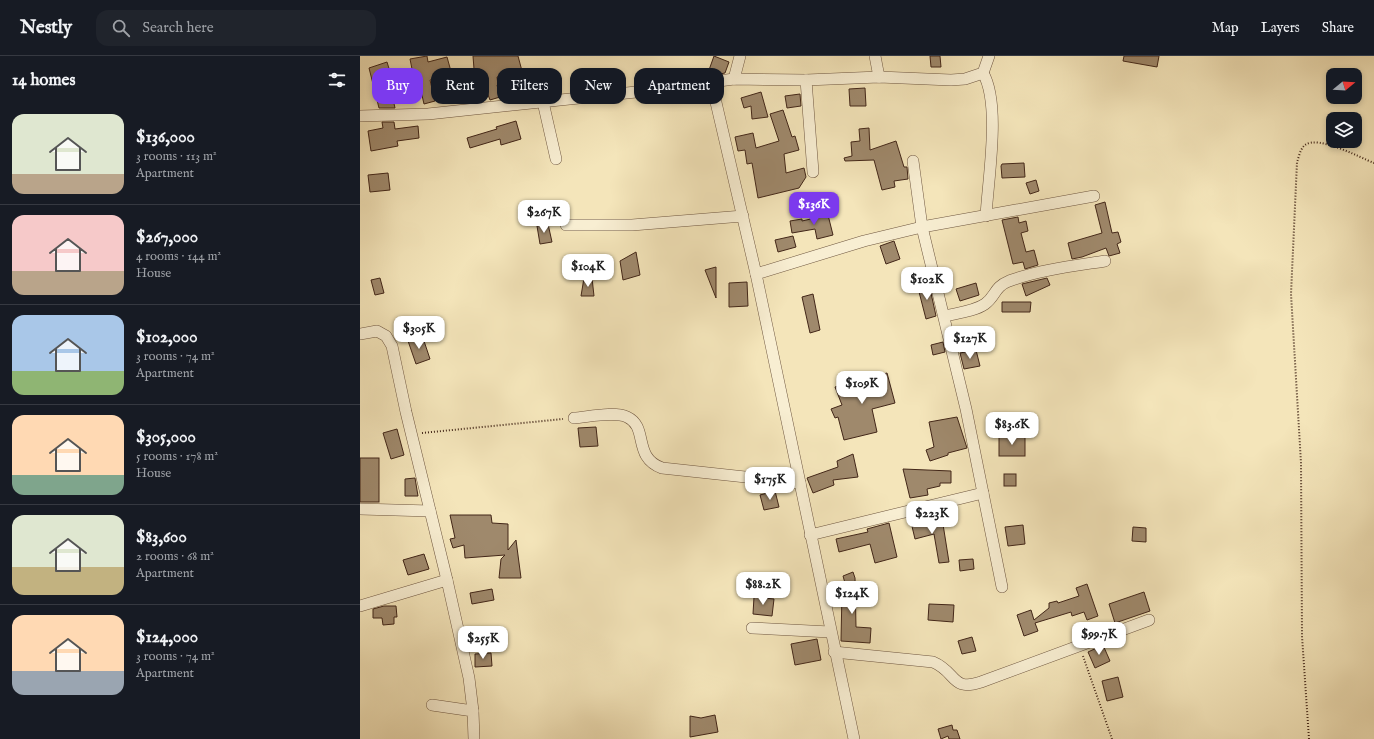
<!DOCTYPE html>
<html lang="en">
<head>
<meta charset="utf-8">
<style>
	:root { --surface:#171b24; --page:#20242c; --text:#f1f3f6; --muted:#9ea1a6; --line:#363941; --accent:#7c3aed }
	body { margin:0; font-family:"IM FELL English",serif; background:var(--page); color:var(--text); height:100vh; display:flex; flex-direction:column; font-size:15px; white-space:nowrap }
	* { box-sizing:border-box; margin:0 }
	p { font-size:13px; color:var(--muted) }
	.icon { flex:none; width:22px; height:22px; fill:none; stroke:currentColor; stroke-width:2; stroke-linecap:round; stroke-linejoin:round }
	.map { position:relative; flex:1; overflow:hidden }
	.panel { display:flex; flex-direction:column; background:var(--surface); width:360px }
	.panel>* { flex:none }
	.banner { position:absolute; left:12px; top:12px; width:380px; height:36px; display:flex; gap:8px }
	.needle { width:26px; rotate:72deg }
	.tools { position:absolute; left:966px; top:12px; display:grid; gap:8px }
	.tools a { display:grid; place-items:center; width:36px; height:36px; border-radius:8px; background:var(--surface); box-shadow:0 2px 6px #0003; font-size:20px }
	.price { position:absolute; translate:-50% -34px; padding:0 9px; border-radius:8px; background:#fff; color:#222; font-size:13px; line-height:26px; filter:drop-shadow(0 1px 2px #0008) }
	.price::after { content:''; position:absolute; left:50%; top:24px; width:12px; height:9px; margin-left:-6px; background:inherit; clip-path:polygon(0 0,100% 0,50% 100%) }
	.price.on { background:var(--accent); color:#fff }
	ul { padding:0; list-style:none }
	li { display:flex; align-items:center; gap:12px; height:100px; padding:0 12px }
	li+li { border-top:1px solid var(--line) }
	li span { display:grid; place-items:center; flex:none; width:112px; height:80px; border-radius:12px; color:#555 }
	li>.icon { margin-inline-start:auto }
	span .icon { width:48px; height:48px; fill:#fffc; stroke-width:1 }
	li b { font-size:17px }
	h2 { display:flex; justify-content:space-between; align-items:center; height:48px; padding:0 12px; font-size:17px }
	.pill { padding:0 14px; border-radius:12px; background:var(--surface); box-shadow:0 2px 6px #0003; font-size:14px; line-height:36px }
	.pill.on { background:var(--accent); color:#fff }
	header { display:flex; align-items:center; gap:24px; box-sizing:border-box; height:56px; padding:0 20px; background:var(--surface); border-bottom:1px solid var(--line) }
	header strong { font-size:19px }
	nav { display:flex; gap:22px; margin-inline-start:auto; font-size:14px }
	.search { width:280px; height:36px; background:var(--page); display:flex; align-items:center; gap:10px; box-sizing:border-box; padding:0 14px; border-radius:12px; color:var(--muted); font-size:15px }
	main { display:flex; flex:1; min-height:0 }
	.map>svg:first-child { display:block }
</style>
</head>
<body>
<header>
<strong>Nestly</strong>
<div class="search"><svg class="icon" aria-label="search" viewBox="0 0 24 24"><circle cx="10" cy="10" r="6"/><path d="M15 15l6 6"/></svg>Search here</div>
<nav><a>Map</a><a>Layers</a><a>Share</a></nav>
</header>
<main>
<section class="panel">
<h2>14 homes<svg class="icon" aria-label="filters" viewBox="0 0 24 24"><path d="M4 7h16M4 17h16"/><circle cx="9" cy="7" r="2"/><circle cx="15" cy="17" r="2"/></svg></h2>
<ul>
<li><span style="background:linear-gradient(#dfe7d0 75%,#b9a48a 0)"><svg class="icon" aria-label="home" viewBox="0 0 24 24"><path d="M3 11l9-7 9 7M6 9v11h12V9"/></svg></span><div><b>$136,000</b><p>3 rooms · 113 m²</p><p>Apartment</p></div></li>
<li><span style="background:linear-gradient(#f6c9c9 70%,#b9a48a 0)"><svg class="icon" aria-label="home" viewBox="0 0 24 24"><path d="M3 11l9-7 9 7M6 9v11h12V9"/></svg></span><div><b>$267,000</b><p>4 rooms · 144 m²</p><p>House</p></div></li>
<li><span style="background:linear-gradient(#a9c7e8 70%,#8fb573 0)"><svg class="icon" aria-label="home" viewBox="0 0 24 24"><path d="M3 11l9-7 9 7M6 9v11h12V9"/></svg></span><div><b>$102,000</b><p>3 rooms · 74 m²</p><p>Apartment</p></div></li>
<li><span style="background:linear-gradient(#ffd9b3 75%,#7fa58c 0)"><svg class="icon" aria-label="home" viewBox="0 0 24 24"><path d="M3 11l9-7 9 7M6 9v11h12V9"/></svg></span><div><b>$305,000</b><p>5 rooms · 178 m²</p><p>House</p></div></li>
<li><span style="background:linear-gradient(#dfe7d0 65%,#c2b280 0)"><svg class="icon" aria-label="home" viewBox="0 0 24 24"><path d="M3 11l9-7 9 7M6 9v11h12V9"/></svg></span><div><b>$83,600</b><p>2 rooms · 68 m²</p><p>Apartment</p></div></li>
<li><span style="background:linear-gradient(#ffd9b3 70%,#9aa5b1 0)"><svg class="icon" aria-label="home" viewBox="0 0 24 24"><path d="M3 11l9-7 9 7M6 9v11h12V9"/></svg></span><div><b>$124,000</b><p>3 rooms · 74 m²</p><p>Apartment</p></div></li>
</ul>
</section>
<div class="map">
<svg width="1014" height="683" viewBox="0 0 1014 683">
	<rect width="100%" height="100%" fill="#f4e5ba"/>
	<filter id="stains"><feTurbulence type="fractalNoise" baseFrequency=".005" numOctaves="4"/><feColorMatrix values="0 0 0 0 .2 0 0 0 0 .09 0 0 0 0 .02 0 0 0 .5 -.17"/></filter>
	<radialGradient id="worn" r=".72"><stop offset=".6" stop-color="#630" stop-opacity="0"/><stop offset="1" stop-color="#630" stop-opacity=".3"/></radialGradient>
	<g fill="#9f896c" stroke="#422618">
		<polygon points="67,0 68,6 87,1 92,19 70,24 75,45 64,48 58,22 54,23 50,3"/>
		<polygon points="113,0 158,0 162,15 137,21 138,29 137,29 140,41 130,44 125,31 123,31 120,13 114,13"/>
		<polygon points="354,0 369,6 365,17 360,18 349,14"/>
		<polygon points="570,0 580,0 581,11 571,11"/>
		<polygon points="764,0 799,0 797,11 763,5"/>
		<polygon points="27,6 31,19 28,21 35,52 19,52 9,12"/>
		<polygon points="505,32 506,50 490,50 489,33"/>
		<polygon points="401,36 408,61 392,63 391,50 384,52 381,42"/>
		<polygon points="440,38 441,50 427,52 425,40"/>
		<polygon points="423,54 432,81 435,80 439,94 424,98 426,117 444,112 446,121 439,132 398,142 392,107 387,108 385,94 378,95 375,81 393,77 396,92 419,85 410,58"/>
		<polygon points="156,65 161,83 141,89 140,83 110,92 107,82 137,73 136,71"/>
		<polygon points="22,66 34,66 35,73 58,70 59,82 37,85 38,90 11,95 8,75 23,72"/>
		<polygon points="509,72 510,94 536,85 544,111 547,111 548,123 534,125 535,131 522,134 514,104 485,105 484,102 492,100 491,86 500,85 499,73"/>
		<polygon points="664,107 665,121 642,122 641,110 642,108"/>
		<polygon points="28,117 30,134 10,136 8,119"/>
		<polygon points="676,124 679,135 670,138 666,127"/>
		<polygon points="745,146 752,177 758,176 761,186 757,188 760,197 749,200 746,192 722,201 712,203 708,187 742,177 735,149"/>
		<polygon points="468,159 473,179 457,183 455,173 432,177 430,165 442,163 442,165"/>
		<polygon points="658,161 659,167 666,165 668,175 661,177 666,196 674,194 678,209 665,213 663,206 653,208 642,164"/>
		<polygon points="188,168 192,186 180,188 177,170"/>
		<polygon points="433,180 436,191 418,196 415,184"/>
		<polygon points="534,185 540,203 526,208 520,190"/>
		<polygon points="276,196 280,219 263,224 260,205"/>
		<polygon points="356,211 356,242 345,214"/>
		<polygon points="20,222 24,237 15,239 11,224"/>
		<polygon points="224,222 232,222 234,240 221,240"/>
		<polygon points="687,222 690,229 666,240 662,228"/>
		<polygon points="387,226 388,250 369,251 369,227"/>
		<polygon points="616,227 619,239 600,245 596,233"/>
		<polygon points="569,228 576,260 566,263 558,232"/>
		<polygon points="453,238 460,274 450,277 442,241"/>
		<polygon points="642,246 671,246 670,256 642,256"/>
		<polygon points="47,282 63,282 70,303 56,308"/>
		<polygon points="583,286 585,296 573,299 571,289"/>
		<polygon points="616,294 620,310 604,313 600,297"/>
		<polygon points="527,317 535,347 512,353 517,376 484,384 478,361 475,362 471,353 482,349 475,331 501,322 502,324"/>
		<polygon points="597,361 607,392 588,397 588,399 570,405 566,394 574,391 569,366"/>
		<polygon points="236,371 238,390 220,391 218,372"/>
		<polygon points="37,373 44,399 31,403 23,377"/>
		<rect x="639" y="380" width="26" height="20"/>
		<polygon points="493,398 498,421 473,424 474,429 453,437 447,422 478,411 477,405"/>
		<rect x="0" y="402" width="19" height="44"/>
		<polygon points="543,413 591,415 591,427 580,427 580,430 567,433 568,439 550,442"/>
		<rect x="644" y="418" width="12" height="12"/>
		<polygon points="55,422 58,440 45,440 45,423"/>
		<polygon points="415,435 419,451 404,454 400,439"/>
		<polygon points="90,459 131,459 132,467 148,468 148,494 156,484 161,522 139,522 141,503 145,499 105,502 104,489 93,492 90,483 95,482"/>
		<polygon points="559,460 560,466 582,462 589,506 579,507 574,478 555,483 550,462"/>
		<polygon points="529,467 537,501 515,507 510,488 479,496 476,483 508,476 507,473"/>
		<polygon points="663,469 665,488 648,490 645,471"/>
		<polygon points="773,471 786,472 786,486 772,485"/>
		<polygon points="64,498 69,513 48,519 43,504"/>
		<polygon points="613,503 614,513 600,515 599,504"/>
		<polygon points="493,516 495,522 496,571 511,572 510,587 481,585 482,535 487,534 483,520"/>
		<polygon points="727,528 738,560 727,564 724,556 712,560 711,556 675,567 678,575 664,580 657,559 671,554 674,564 689,552 689,547 697,545 698,547 719,540 716,532"/>
		<polygon points="132,533 134,544 112,548 110,537"/>
		<polygon points="784,536 790,555 755,567 749,548"/>
		<polygon points="394,541 414,543 412,560 393,558"/>
		<polygon points="569,548 594,549 593,566 568,564"/>
		<polygon points="24,550 36,550 37,561 34,561 34,568 23,569 22,562 13,562 13,553"/>
		<polygon points="612,581 616,595 602,598 598,585"/>
		<polygon points="457,583 461,604 435,609 431,588"/>
		<polygon points="743,589 750,605 735,612 728,596"/>
		<polygon points="131,597 132,610 115,611 115,598"/>
		<polygon points="758,621 763,641 747,645 742,625"/>
		<polygon points="355,659 358,676 330,681 330,660 341,662"/>
		<polygon points="592,669 593,674 597,674 600,683 589,683 588,680 581,683 578,673"/>
	</g>
	<g fill="none" stroke-linecap="round" stroke-linejoin="round">
		<g stroke="#6e5640" stroke-width="12">
			<g id="minor">
				<polyline points="515,0 519,21"/>
				<path d="M 623,17 C 641,48 628,123 626,160"/>
				<polyline points="374,23 380,0"/>
				<polyline points="446,24 453,116"/>
				<polyline points="351,25 396,218 494,683"/>
				<polyline points="183,46 196,103"/>
				<polyline points="0,60 68,58 276,36 374,23 446,24 519,21 591,24 605,23 623,17 629,0"/>
				<polyline points="553,105 562,171 606,353 642,531"/>
				<polyline points="206,169 272,169 383,160"/>
				<polyline points="396,218 504,185 562,171 734,140"/>
				<path d="M 585,260 C 598,257 615,255 625,248 C 636,240 634,231 649,225 C 679,214 713,210 745,205"/>
				<polyline points="0,278 17,275 26,280 32,290 46,356 87,524 0,550"/>
				<path d="M 214,362 C 228,361 254,355 267,361 C 289,371 272,401 302,412 L 440,427"/>
				<polyline points="0,453 70,455"/>
				<polyline points="450,479 623,437"/>
				<polyline points="87,524 109,622 113,655"/>
				<polyline points="392,572 470,576"/>
				<path d="M 474,596 L 573,606 C 597,616 591,636 621,626 L 789,564"/>
				<polyline points="72,649 113,655 114,683"/>
			</g>
		</g>
		<g stroke="#422618" stroke-width="2" stroke-dasharray="1 2" stroke-linecap="butt">
			<polyline points="62,377 203,363"/>
			<polyline points="723,600 752,683"/>
			<path d="M 949,683 L 942,580 L 941,407 L 931,238 L 937,106 C 939,101 940,93 945,89 C 958,79 999,101 1014,107"/>
		</g>
		<use href="#minor" stroke="#f8eed2" stroke-width="11"/>
	</g>
	<rect width="100%" height="100%" filter="url(#stains)"/>
	<rect width="100%" height="100%" fill="url(#worn)"/>
</svg>
<div class="tools">
<a><svg class="needle" viewBox="-14 -14 28 28"><path d="M0-13l5 13h-10z" fill="#e53935"/><path d="M0 13l5-13h-10z" fill="#9ea1a6"/></svg></a>
<a><svg class="icon" aria-label="layers" viewBox="0 0 24 24"><path d="M12 4l9 5-9 5-9-5zM3 14l9 5 9-5"/></svg></a>
</div>
<b class="price on" style="left:454px;top:170px">$136K</b>
<b class="price" style="left:184px;top:178px">$267K</b>
<b class="price" style="left:228px;top:232px">$104K</b>
<b class="price" style="left:567px;top:245px">$102K</b>
<b class="price" style="left:59px;top:294px">$305K</b>
<b class="price" style="left:610px;top:304px">$127K</b>
<b class="price" style="left:502px;top:349px">$109K</b>
<b class="price" style="left:652px;top:390px">$83.6K</b>
<b class="price" style="left:410px;top:445px">$175K</b>
<b class="price" style="left:572px;top:479px">$223K</b>
<b class="price" style="left:403px;top:550px">$88.2K</b>
<b class="price" style="left:492px;top:559px">$124K</b>
<b class="price" style="left:739px;top:600px">$99.7K</b>
<b class="price" style="left:123px;top:604px">$255K</b>
<div class="banner">
<a class="pill on">Buy</a>
<a class="pill">Rent</a>
<a class="pill">Filters</a>
<a class="pill">New</a>
<a class="pill">Apartment</a>
</div>
</div>
</main>
</body>
</html>
